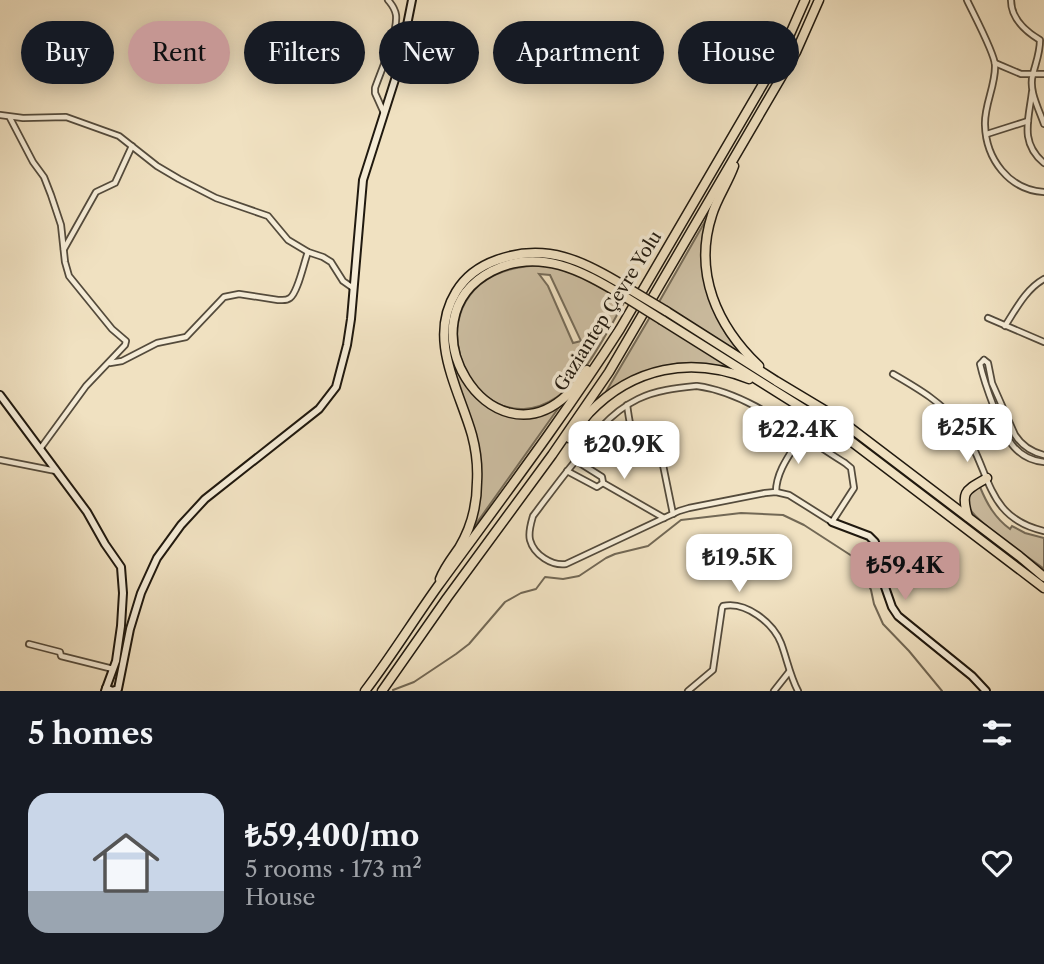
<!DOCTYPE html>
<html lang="en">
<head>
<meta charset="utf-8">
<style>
	:root { --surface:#171b24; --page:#242831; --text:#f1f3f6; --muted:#9ea1a6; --accent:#c59692 }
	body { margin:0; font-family:"Libre Caslon Text",serif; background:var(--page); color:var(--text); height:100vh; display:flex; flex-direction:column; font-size:26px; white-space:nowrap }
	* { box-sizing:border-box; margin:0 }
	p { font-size:23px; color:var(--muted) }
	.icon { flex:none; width:38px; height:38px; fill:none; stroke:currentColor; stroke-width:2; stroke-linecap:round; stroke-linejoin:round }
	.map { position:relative; height:691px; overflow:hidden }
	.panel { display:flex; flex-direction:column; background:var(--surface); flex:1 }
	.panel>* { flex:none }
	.top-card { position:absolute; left:21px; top:21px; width:1003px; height:63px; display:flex; gap:14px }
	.price { position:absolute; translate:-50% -60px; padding:0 16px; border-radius:14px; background:#fff; color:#222; font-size:23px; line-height:46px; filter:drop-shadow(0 2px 4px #0008) }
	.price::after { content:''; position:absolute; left:50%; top:42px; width:21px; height:16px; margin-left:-10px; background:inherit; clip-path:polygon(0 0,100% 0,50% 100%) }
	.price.current { background:var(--accent); color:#111 }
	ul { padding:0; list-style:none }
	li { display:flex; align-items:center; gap:21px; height:175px; padding:0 28px }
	li span { display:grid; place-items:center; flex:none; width:196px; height:140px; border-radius:21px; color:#555 }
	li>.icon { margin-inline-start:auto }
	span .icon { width:84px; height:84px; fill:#fffc; stroke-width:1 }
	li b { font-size:30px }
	h2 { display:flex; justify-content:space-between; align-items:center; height:84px; padding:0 28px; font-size:30px }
	.tag { padding:0 24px; border-radius:32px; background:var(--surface); box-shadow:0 4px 18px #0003; font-size:24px; line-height:63px }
	.tag.current { background:var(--accent); color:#111 }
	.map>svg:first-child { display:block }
</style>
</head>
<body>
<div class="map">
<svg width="1044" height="691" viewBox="0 0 1044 691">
	<rect width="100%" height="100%" fill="#f0e1c1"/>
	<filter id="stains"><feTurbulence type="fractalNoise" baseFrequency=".00286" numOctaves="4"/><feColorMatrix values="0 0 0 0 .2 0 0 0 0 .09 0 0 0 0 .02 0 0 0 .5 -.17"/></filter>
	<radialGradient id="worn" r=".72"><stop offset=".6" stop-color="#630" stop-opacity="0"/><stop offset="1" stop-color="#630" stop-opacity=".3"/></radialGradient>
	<g fill="#cdbfa3" stroke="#766c59" stroke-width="2" fill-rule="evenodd">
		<polygon points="707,218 702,239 703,266 719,319 726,334 744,356 659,302"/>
		<path d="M 545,265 L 577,273 L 625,301 C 608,330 585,378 557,397 C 466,458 393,267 545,265 ZM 539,274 L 550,275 L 581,341 L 573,343 L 548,286 Z"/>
		<path d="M 650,317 L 737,371 C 682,354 651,365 604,395 Z"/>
		<path d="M 450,357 L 455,370 L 457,368 C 482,415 514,430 562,403 L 471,531 L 481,473 Z"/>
		<path d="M 980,487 C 987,504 995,518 1010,529 L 1012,526 L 1025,533 L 1044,538 L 1044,569 C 1028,557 977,523 970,509 C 967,503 968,498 969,492 Z"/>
	</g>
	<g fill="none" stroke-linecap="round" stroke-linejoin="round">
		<polyline stroke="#726855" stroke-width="2" points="393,690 414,682 456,654 469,644 505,602 521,593 536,589 545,577 563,579 579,576 606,558 615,554 648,546 681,520 741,513 783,515 804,525 855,558 859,564 871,590 874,604 883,624 909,651 942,691"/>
		<g stroke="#544b3c" stroke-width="8">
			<g id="street">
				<path d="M 967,0 C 973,13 995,54 995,65 C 996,85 984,105 985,125 C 986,159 1009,190 1044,192"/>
				<path d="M 1011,0 C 1011,18 1025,31 1040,40 C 1040,53 1036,62 1033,74 C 1028,90 1039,109 1044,124"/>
				<polyline points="995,63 1021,74 1044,74"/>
				<path d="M 1032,92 C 1029,119 1019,142 1044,163"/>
				<path d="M 384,113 L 375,93 L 375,88 C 381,71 398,32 396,15 C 395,8 392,5 388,0"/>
				<polyline points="0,115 23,118 66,117 119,136 157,166 179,179 216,198 268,216 288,240 308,252 323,257 331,262 343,281 353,288"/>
				<polyline points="10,118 33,162 44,177 51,195 61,225 65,262 69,276 112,329 126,341 125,345 86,386 40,449"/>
				<polyline points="987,134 1028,121"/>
				<polyline points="64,249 96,192 115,183 132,146"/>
				<polyline points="988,318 1044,342"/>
				<path d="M 1005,326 C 1016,309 1026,289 1044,279"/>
				<path d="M 984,360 L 980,364 C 984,382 1002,434 1014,447 C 1022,456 1032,461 1044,462"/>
				<path d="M 984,360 L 988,363 L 992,383 L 1015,435 C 1022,446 1031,452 1044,455"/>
				<path d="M 110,363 L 122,361 L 157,343 L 186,337 L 224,297 L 239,294 L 278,300 C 283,300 286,301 290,298 C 298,292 304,262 308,252"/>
				<path d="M 893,374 C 919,389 943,403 961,427 C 992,469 983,517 1044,531"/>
				<path d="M 697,386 C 750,393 799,435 845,463 L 851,468 L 854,488 L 832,522 L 789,495 L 776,492 L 765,493 L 689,508 L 679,511 L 566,564 C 552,566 534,555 530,540 C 528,532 531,523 533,516 C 546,499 559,481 573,464 C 591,438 609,413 638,399 C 656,390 677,388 697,386 Z"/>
				<path d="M 627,405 C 629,417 630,434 639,443 C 646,449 656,452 662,460 L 673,514"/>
				<polyline points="0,460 56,471"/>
				<polyline points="575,460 602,477 603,483 664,518"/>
				<polyline points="567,471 597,487 603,483"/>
				<path d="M 776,492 C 776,471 791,453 802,435"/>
				<polyline points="29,644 60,652 61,656 113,669"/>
				<path d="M 688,691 L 713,670 L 722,608 L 723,606 C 746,601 773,623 781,643 C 787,659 790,676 798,691"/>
				<polyline points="774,691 789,672"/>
			</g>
		</g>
		<g stroke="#20190f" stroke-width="10">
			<g id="secondary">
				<polyline points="0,395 87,512 105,544 121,567 123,593 121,626 116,661 105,691"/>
				<polyline points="832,522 869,536 875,542 885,587 892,607 898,616 972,676 986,691"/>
				<polyline points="106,688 112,691 118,689 130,629 141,593 157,558 181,525 205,499 319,409 336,387 347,345 351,319 363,180 398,70 412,0"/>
			</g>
		</g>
		<g stroke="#20190f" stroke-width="11">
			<g id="highway">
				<path d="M 734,166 C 728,183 717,198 712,215 C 693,273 717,326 759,366"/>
				<polyline points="666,311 776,381 836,417 1019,556 1044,577"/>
				<polyline points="662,320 831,426 1044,588"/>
				<path d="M 587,370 C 581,378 575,388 567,395 C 490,467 399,319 492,271 C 539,247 582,271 622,295"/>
				<path d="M 569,438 C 576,430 582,421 589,413 C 633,367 691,356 749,379"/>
				<path d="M 968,517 C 960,491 966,490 987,478"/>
				<path d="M 440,579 C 444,568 452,558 459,548 C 471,528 477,505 477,482 C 478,466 476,450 472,435 C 459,389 427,339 456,292 C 465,277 480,266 497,260 C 546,242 584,261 626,287"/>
				<path d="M 365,691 C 391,657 413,621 438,586 C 500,501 563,418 620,329 L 783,50 L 805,0"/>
				<polyline points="382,691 447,598 552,455 609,372 796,52 819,0"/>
			</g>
		</g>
		<use href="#street" stroke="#f5ecd7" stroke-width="4.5"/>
		<use href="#secondary" stroke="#f5ecd7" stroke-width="6"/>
		<use href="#highway" stroke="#f0e1c1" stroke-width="8"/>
		<g stroke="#20190f" stroke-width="11" stroke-linecap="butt">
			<g id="highway-bridge">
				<polyline points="626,287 666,311"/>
				<polyline points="622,295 662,320"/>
			</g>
		</g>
		<use href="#highway-bridge" stroke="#f0e1c1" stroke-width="8"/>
	</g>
	<g text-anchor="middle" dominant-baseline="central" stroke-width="7" stroke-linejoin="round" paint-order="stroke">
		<g font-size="18" fill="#20190f" stroke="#f5ecd7">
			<text transform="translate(608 311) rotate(-58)">Gaziantep Çevre Yolu</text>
		</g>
	</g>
	<rect width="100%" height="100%" filter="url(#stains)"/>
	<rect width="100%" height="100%" fill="url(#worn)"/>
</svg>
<b class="price" style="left:967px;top:464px">₺25K</b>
<b class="price" style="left:798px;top:466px">₺22.4K</b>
<b class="price" style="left:624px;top:481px">₺20.9K</b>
<b class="price" style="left:739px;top:594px">₺19.5K</b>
<b class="price current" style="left:905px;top:602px">₺59.4K</b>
<div class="top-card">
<a class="tag">Buy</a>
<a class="tag current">Rent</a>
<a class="tag">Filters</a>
<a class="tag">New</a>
<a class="tag">Apartment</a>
<a class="tag">House</a>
</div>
</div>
<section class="panel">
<h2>5 homes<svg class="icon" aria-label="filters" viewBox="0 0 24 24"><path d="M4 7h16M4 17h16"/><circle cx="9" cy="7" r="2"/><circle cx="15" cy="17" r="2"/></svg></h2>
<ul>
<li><span style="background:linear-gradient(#c9d6e8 70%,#9aa5b1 0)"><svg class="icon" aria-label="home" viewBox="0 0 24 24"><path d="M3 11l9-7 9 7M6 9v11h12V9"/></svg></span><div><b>₺59,400/mo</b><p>5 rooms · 173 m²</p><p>House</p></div><svg class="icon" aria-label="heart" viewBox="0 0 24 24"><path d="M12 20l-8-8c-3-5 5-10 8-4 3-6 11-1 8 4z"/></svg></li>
</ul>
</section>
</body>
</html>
